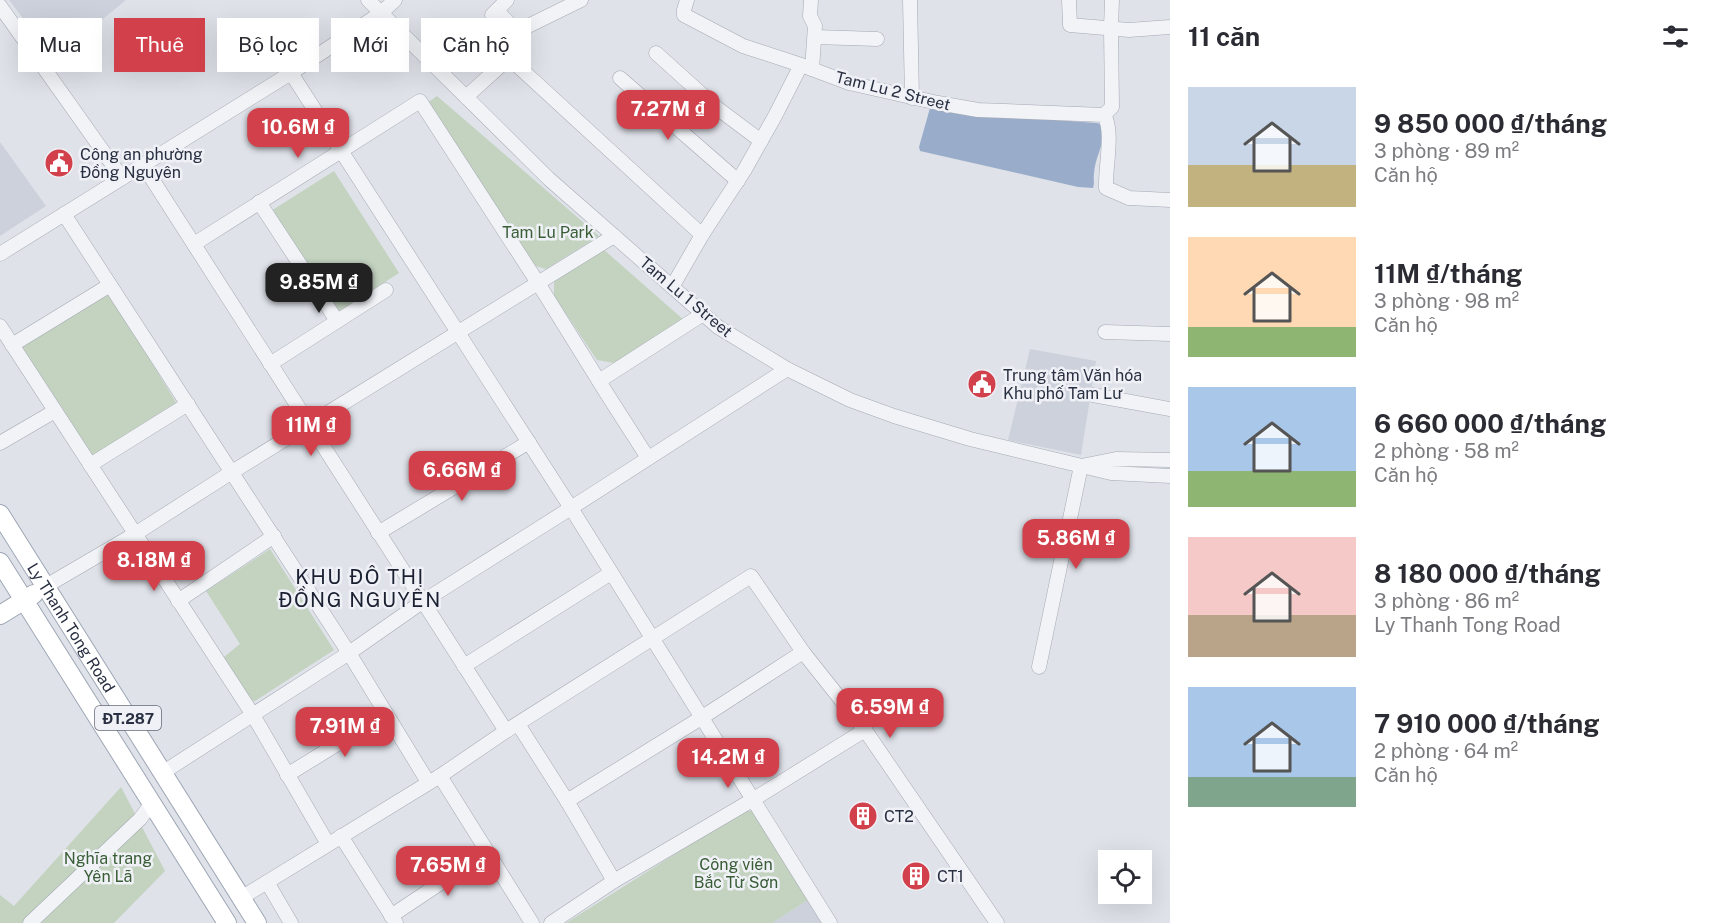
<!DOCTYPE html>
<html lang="vi">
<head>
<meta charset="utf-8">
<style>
	:root { --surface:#fff; --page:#f2f2f3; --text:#2b2b33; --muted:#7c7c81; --accent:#d2414b }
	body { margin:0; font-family:"Public Sans",sans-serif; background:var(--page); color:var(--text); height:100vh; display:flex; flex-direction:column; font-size:22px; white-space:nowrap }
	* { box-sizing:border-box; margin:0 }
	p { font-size:20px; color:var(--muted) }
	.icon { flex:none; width:33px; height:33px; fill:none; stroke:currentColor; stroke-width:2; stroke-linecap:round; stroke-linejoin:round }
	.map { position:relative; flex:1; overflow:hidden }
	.drawer { display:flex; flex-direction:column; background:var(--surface); width:540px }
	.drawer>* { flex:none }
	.top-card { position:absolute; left:18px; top:18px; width:570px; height:54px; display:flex; gap:12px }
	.fabs { position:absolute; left:1098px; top:850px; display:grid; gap:12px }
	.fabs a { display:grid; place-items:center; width:54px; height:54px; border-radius:0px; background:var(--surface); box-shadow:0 6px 24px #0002; font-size:30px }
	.price { position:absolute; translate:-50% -51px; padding:0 14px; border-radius:12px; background:var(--accent); color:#fff; font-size:20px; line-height:39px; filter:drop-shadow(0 2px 3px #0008) }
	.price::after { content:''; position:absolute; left:50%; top:36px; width:18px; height:14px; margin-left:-9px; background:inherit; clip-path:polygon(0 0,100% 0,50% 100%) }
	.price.current { background:#222; color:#fff }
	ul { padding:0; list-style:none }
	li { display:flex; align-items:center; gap:18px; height:150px; padding:0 18px }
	li span { display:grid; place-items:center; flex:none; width:168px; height:120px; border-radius:0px; color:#555 }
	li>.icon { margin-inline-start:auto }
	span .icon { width:72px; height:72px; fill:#fffc; stroke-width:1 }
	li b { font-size:26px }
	h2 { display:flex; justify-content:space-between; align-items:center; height:72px; padding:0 18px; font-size:26px }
	.tag { padding:0 21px; border-radius:0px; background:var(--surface); box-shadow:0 6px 24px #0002; font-size:21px; line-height:54px }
	.tag.current { background:var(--accent); color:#fff }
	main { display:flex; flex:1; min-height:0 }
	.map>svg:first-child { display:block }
</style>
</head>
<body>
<main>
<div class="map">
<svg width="1170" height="923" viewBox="0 0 1170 923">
	<rect width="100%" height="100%" fill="#dfe2e9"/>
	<g fill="#cdd1db">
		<polygon points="9,0 126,0 54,59"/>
		<polygon points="0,142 46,206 0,236"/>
		<polygon points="1030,349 1096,361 1081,455 1008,440"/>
		<polygon points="808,900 823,923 772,923"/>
	</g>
	<g fill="#c3d3c0">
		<polygon points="437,96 599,236 546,269 532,265 427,103"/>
		<polygon points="334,171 399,273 337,313 271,211"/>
		<polygon points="603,249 685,321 614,363 597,360 554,296 554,281"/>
		<polygon points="109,293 177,404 89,458 21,347"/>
		<polygon points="270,549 334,650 255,701 245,698 219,661 240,644 206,591"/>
		<polygon points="121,787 165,871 114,923 0,923 0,895 14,906"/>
		<polygon points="743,811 753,811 808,900 772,923 566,923"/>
	</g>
	<path fill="#99adca" d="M 930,108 L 982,115 L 1097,123 L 1102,125 C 1105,148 1095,155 1094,174 C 1093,179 1095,182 1093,188 L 1078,187 L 920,151 L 919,147 Z"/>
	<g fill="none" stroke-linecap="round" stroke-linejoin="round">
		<g stroke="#a4a9b3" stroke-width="15">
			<g id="minor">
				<polyline points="368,0 549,179 718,327 787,369 850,400 894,416 970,439 1111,473 1170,476"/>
				<polyline points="687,0 684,10 684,15 743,46 801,65"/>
				<polyline points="811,0 810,16 815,26 812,69"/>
				<polyline points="910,0 912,98"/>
				<polyline points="1069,0 1070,25 1129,30 1170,27"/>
				<polyline points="0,6 122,178"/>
				<polyline points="497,11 520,34"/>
				<polyline points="492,15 507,0"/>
				<polyline points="815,37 877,39"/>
				<polyline points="656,53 717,108 761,141"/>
				<polyline points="509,58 702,235"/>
				<polyline points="291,73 571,508 830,923"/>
				<polyline points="620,78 738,181"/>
				<polyline points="466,97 509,58 513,42 524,28 581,0"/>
				<polyline points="1104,115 1112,107 1111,28 1112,0"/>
				<polyline points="143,165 506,731"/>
				<polyline points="259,202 337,321"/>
				<polyline points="64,214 349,653 428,782"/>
				<polyline points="194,244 420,101 538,283 607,394 648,458"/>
				<polyline points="0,254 291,73 381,13 395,0"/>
				<path d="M 672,287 L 702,235 L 744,171 L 775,116 L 801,65 L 849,83 L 938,103 L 978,110 L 1104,115 C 1114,131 1105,168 1106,188 L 1129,198 L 1170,200"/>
				<polyline points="0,326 253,715 328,844"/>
				<polyline points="1105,332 1170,334"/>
				<polyline points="12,345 110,285"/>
				<polyline points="270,364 386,290"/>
				<polyline points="599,381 703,314"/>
				<polyline points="1093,395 1170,409"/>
				<polyline points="0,443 55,411"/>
				<polyline points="90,465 188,404"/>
				<polyline points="378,533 529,442"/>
				<polyline points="46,586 135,534 232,472 614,236"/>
				<polyline points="178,601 274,536"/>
				<polyline points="464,666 611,573"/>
				<polyline points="1039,667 1081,466 1116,459 1170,460"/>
				<polyline points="518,724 567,801 614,881"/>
				<polyline points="162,773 349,653 422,602 571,508 787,369"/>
				<polyline points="287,775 386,714"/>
				<polyline points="440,776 532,923"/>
				<polyline points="567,801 701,718 803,652"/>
				<polyline points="341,836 396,923"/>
				<polyline points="267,882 291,923"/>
				<polyline points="241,898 440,776 506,731 751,576 803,652 865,730 997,923"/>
				<polyline points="391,916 487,852"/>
				<polyline points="30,923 140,819 152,803"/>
				<polyline points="551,923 614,881 754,799 865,730"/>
			</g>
		</g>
		<g stroke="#9ea6b5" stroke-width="20">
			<g id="major">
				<path id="s1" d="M 0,514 L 257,923"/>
				<polyline points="0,562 227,923"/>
				<polyline points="0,615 34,594"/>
			</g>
		</g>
		<use href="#minor" stroke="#f2f3f7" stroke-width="14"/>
		<use href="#major" stroke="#fff" stroke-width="18"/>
	</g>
	<defs>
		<g id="civic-disc" transform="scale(1.5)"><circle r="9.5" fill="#d2414b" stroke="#eff1f6"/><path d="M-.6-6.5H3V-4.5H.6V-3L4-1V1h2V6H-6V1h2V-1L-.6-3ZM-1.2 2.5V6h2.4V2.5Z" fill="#fff"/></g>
		<g id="building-disc" transform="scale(1.5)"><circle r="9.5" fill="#d2414b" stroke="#eff1f6"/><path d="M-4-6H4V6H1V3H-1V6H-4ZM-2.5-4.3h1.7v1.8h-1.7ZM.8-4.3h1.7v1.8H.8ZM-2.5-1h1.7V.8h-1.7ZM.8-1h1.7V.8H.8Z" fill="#fff"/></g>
	</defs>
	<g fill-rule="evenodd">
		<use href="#civic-disc" x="59" y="163"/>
		<use href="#civic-disc" x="982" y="384"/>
		<use href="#building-disc" x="863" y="816"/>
		<use href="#building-disc" x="916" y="876"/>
	</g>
	<g text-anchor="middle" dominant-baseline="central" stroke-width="5" stroke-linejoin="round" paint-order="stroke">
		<rect fill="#eff1f6" stroke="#646977" stroke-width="1.5" x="95" y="706" width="66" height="24" rx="4.5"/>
		<g font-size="15" font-weight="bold" fill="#282f41">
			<text x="128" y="718">ĐT.287</text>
		</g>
		<g font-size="16" fill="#282f41" stroke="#eff1f6">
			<text transform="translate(893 91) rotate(14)">Tam Lu 2 Street</text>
			<text transform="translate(686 297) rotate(40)">Tam Lu 1 Street</text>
			<text stroke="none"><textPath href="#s1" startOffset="134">Ly Thanh Tong Road</textPath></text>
		</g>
		<g font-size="16" fill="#282f41" stroke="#eff1f6" text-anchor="start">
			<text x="80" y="154">Công an phường<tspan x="80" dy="18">Đồng Nguyên</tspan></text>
			<text x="1003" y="375">Trung tâm Văn hóa<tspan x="1003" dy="18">Khu phố Tam Lư</tspan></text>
			<text x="884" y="816">CT2</text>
			<text x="937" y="876">CT1</text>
		</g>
		<g font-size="16" fill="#395d35" stroke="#eff1f6">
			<text x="548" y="232">Tam Lu Park</text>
			<text x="108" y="858">Nghĩa trang<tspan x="108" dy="18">Yên Lã</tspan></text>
			<text x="736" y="864">Công viên<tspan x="736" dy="18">Bắc Từ Sơn</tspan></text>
		</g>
		<g font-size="20" letter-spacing="1.5" fill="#1a2031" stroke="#eff1f6">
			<text x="360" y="577">KHU ĐÔ THỊ<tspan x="360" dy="23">ĐỒNG NGUYÊN</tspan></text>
		</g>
	</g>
</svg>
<div class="fabs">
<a><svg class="icon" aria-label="locate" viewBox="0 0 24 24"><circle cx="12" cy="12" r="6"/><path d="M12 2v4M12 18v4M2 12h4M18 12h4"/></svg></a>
</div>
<b class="price" style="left:668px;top:141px">7.27M ₫</b>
<b class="price" style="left:298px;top:159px">10.6M ₫</b>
<b class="price current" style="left:319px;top:314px">9.85M ₫</b>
<b class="price" style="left:311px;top:457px">11M ₫</b>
<b class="price" style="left:462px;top:502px">6.66M ₫</b>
<b class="price" style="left:1076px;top:570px">5.86M ₫</b>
<b class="price" style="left:154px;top:592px">8.18M ₫</b>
<b class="price" style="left:890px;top:739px">6.59M ₫</b>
<b class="price" style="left:345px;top:758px">7.91M ₫</b>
<b class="price" style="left:728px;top:789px">14.2M ₫</b>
<b class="price" style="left:448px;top:897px">7.65M ₫</b>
<div class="top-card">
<a class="tag">Mua</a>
<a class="tag current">Thuê</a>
<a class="tag">Bộ lọc</a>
<a class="tag">Mới</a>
<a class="tag">Căn hộ</a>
</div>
</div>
<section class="drawer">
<h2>11 căn<svg class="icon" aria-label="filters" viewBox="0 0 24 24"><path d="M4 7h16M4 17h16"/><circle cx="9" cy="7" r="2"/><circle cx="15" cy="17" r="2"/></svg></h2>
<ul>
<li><span style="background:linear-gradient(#c9d6e8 65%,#c2b280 0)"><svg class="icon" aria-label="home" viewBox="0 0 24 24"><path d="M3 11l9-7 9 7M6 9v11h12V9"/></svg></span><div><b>9 850 000 ₫/tháng</b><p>3 phòng · 89 m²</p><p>Căn hộ</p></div></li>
<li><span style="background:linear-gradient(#ffd9b3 75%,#8fb573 0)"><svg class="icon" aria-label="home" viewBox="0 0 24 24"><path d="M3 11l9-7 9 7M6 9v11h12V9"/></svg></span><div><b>11M ₫/tháng</b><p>3 phòng · 98 m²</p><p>Căn hộ</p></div></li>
<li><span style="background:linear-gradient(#a9c7e8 70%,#8fb573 0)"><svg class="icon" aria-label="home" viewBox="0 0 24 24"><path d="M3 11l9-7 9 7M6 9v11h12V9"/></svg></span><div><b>6 660 000 ₫/tháng</b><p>2 phòng · 58 m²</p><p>Căn hộ</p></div></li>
<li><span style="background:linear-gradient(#f6c9c9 65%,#b9a48a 0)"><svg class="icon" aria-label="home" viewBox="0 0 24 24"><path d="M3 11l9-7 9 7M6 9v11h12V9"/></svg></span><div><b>8 180 000 ₫/tháng</b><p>3 phòng · 86 m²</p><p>Ly Thanh Tong Road</p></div></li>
<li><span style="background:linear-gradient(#a9c7e8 75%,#7fa58c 0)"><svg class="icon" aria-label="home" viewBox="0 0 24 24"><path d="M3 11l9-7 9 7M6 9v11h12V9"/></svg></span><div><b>7 910 000 ₫/tháng</b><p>2 phòng · 64 m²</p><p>Căn hộ</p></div></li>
</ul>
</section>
</main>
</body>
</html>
